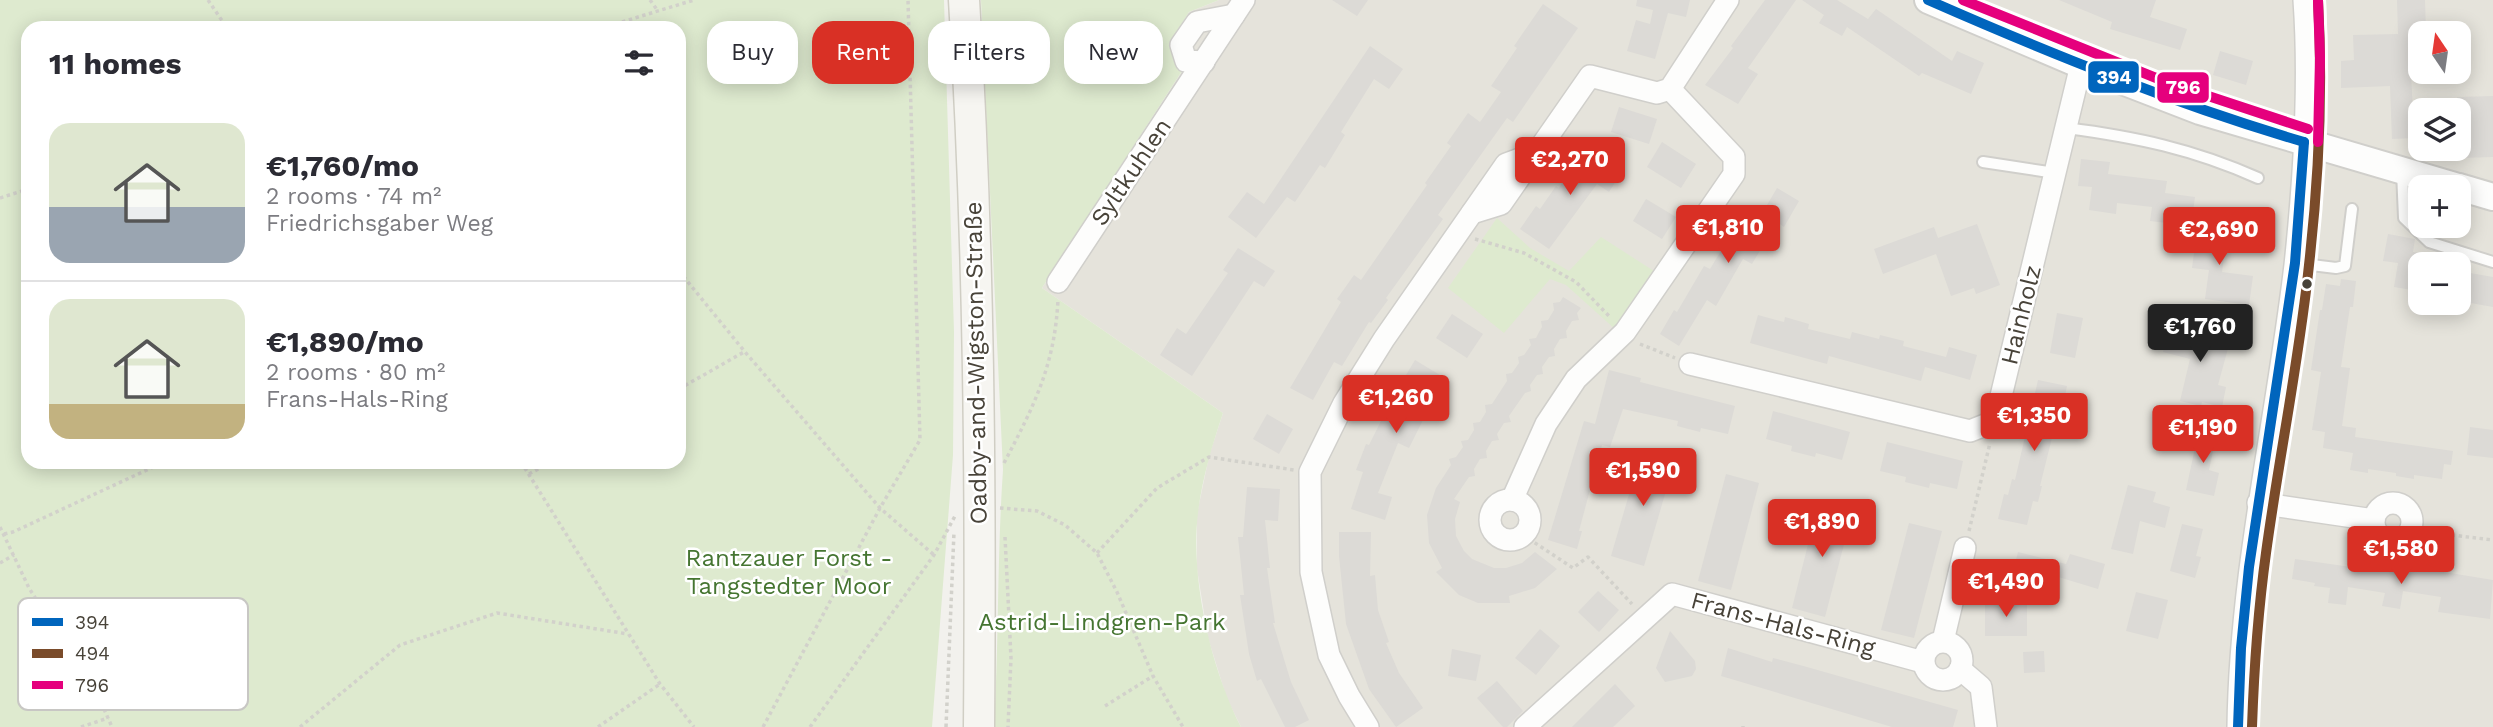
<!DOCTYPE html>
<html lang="en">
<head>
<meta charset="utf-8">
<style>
	:root { --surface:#fff; --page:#f7f7f7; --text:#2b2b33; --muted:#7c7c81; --line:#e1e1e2; --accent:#d93025 }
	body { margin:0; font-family:"Work Sans",sans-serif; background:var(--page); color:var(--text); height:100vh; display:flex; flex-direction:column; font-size:26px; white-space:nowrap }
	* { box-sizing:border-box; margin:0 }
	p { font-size:23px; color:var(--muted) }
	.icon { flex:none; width:38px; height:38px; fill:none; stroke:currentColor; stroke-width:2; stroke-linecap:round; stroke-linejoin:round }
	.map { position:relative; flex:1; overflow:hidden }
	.side { position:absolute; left:21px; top:21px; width:665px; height:448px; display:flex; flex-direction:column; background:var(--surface); border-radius:21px; box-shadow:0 4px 18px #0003 }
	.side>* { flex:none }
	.hud { position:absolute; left:707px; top:21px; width:665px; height:63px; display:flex; gap:14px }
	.needle { width:46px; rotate:347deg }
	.tools { position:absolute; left:2408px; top:21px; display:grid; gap:14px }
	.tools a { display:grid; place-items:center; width:63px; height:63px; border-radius:14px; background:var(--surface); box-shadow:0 4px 18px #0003; font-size:35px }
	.price { position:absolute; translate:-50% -60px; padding:0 16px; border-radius:7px; background:var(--accent); color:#fff; font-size:23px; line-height:46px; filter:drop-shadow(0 2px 4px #0008) }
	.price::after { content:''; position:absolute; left:50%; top:42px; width:21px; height:16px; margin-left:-10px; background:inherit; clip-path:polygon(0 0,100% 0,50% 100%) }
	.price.on { background:#222; color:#fff }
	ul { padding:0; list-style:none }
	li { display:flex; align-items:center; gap:21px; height:175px; padding:0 28px }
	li+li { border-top:2px solid var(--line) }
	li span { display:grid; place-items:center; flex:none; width:196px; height:140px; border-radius:21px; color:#555 }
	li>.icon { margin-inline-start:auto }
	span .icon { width:84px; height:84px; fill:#fffc; stroke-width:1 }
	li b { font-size:30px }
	h2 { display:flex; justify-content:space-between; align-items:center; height:84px; padding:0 28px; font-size:30px }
	.tag { padding:0 24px; border-radius:21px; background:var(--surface); box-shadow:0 4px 18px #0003; font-size:24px; line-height:63px }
	.tag.on { background:var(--accent); color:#fff }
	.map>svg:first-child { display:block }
</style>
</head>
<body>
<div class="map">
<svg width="2493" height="727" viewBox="0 0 2493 727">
	<rect width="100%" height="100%" fill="#f2f1ed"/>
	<path fill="#e5e3db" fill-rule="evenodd" d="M 1219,0 L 2493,0 L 2493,727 L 1241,727 L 1227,699 L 1208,638 L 1197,569 L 1197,514 L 1209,456 L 1223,413 L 1042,288 L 1182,71 L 1168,45 L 1189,12 ZM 2420,33 L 2459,33 L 2459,72 L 2420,72 ZM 2420,110 L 2459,110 L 2459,149 L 2420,149 ZM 2420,187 L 2459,187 L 2459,226 L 2420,226 ZM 2420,264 L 2459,264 L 2459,303 L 2420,303 Z"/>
	<g fill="#deeacf" fill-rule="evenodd">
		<path d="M 0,0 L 944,0 L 954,332 L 953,455 L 932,727 L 0,727 ZM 28,28 L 679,28 L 679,462 L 28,462 Z"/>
		<path d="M 981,0 L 1219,0 L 1189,12 L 1169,45 L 1182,71 L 1042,288 L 1223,413 C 1212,446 1202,479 1198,513 C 1190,578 1211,669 1241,727 L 994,727 C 999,641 997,556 1003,470 Z"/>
		<polygon points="1497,218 1530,248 1569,271 1601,237 1657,273 1616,330 1566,285 1550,279 1504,333 1448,288"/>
	</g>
	<g fill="#dcdad6">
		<polygon points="1332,0 1368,0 1357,16"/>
		<polygon points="1637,0 1690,0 1686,17 1668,13 1655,59 1627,51 1636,20 1650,24 1653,10 1636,6"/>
		<polygon points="1765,0 1796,0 1748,68 1758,74 1738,104 1705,85 1733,48 1731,46"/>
		<polygon points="1802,0 1837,0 1868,19 1876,9 1952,61 1957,51 1984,63 1971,94 1922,73 1919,76 1847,27 1842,36 1819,23 1824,15"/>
		<polygon points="2059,0 2156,0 2150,17 2187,29 2180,50 2110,29 2112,22"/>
		<polygon points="2397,0 2425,0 2426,31 2420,31 2420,74 2411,74 2413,111 2420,110 2420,130 2415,131 2415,138 2392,139 2390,86 2341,88 2341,61 2354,60 2353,35 2398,34"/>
		<polygon points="1543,4 1578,28 1513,122 1507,118 1438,215 1443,219 1386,298 1388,300 1371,323 1369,322 1342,366 1334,362 1313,400 1290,388 1341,302 1337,299 1354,275 1361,280 1427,185 1425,183 1451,146 1447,143 1468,113 1480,122 1501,92 1491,86 1517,48 1514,46"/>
		<polygon points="1370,46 1403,69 1389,89 1374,79 1341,132 1345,135 1325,168 1320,165 1295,202 1287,197 1256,238 1228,217 1247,192 1264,204"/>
		<polygon points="2220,51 2253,61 2246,85 2213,75"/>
		<polygon points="2493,96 2493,157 2459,158 2457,97"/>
		<polygon points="1619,107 1657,119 1649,144 1611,132"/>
		<polygon points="1662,142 1696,164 1681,188 1647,167"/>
		<polygon points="1585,146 1623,170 1609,192 1597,184 1549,249 1520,229 1536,206 1540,209 1556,186 1559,188"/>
		<polygon points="2081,159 2110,162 2108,174 2167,181 2165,193 2195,197 2191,226 2150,221 2152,207 2117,203 2116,214 2089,210 2092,187 2078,186"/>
		<polygon points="1777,188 1799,201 1784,227 1777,222 1752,264 1743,259 1716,306 1707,300 1679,346 1660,334 1674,310 1677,312 1704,266 1710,269 1736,226 1750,234"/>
		<polygon points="1646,199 1676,217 1662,239 1633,221"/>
		<polygon points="2198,223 2228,227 2222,272 2253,276 2249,305 2205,299 2209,270 2192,268"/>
		<polygon points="1977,224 2000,285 1976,294 1974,288 1951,296 1936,254 1883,274 1874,249 1934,227 1938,238"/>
		<polygon points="2388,234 2415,239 2413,252 2420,253 2418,291 2394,287 2398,263 2383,261"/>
		<polygon points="1238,248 1275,271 1264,287 1254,281 1192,376 1160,355 1177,328 1186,334 1228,273 1223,270"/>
		<polygon points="2459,271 2493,277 2493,307 2459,301"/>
		<polygon points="2341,279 2356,281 2353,307 2350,307 2341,367 2350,368 2342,426 2356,428 2355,437 2453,451 2451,465 2444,464 2442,479 2414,475 2414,479 2396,476 2396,473 2368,469 2368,473 2350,470 2353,453 2323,448 2325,432 2312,430 2321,372 2311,370 2320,310 2322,310 2326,284 2340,286"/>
		<polygon points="1563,297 1581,308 1577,313 1579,320 1572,321 1566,331 1567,338 1560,339 1554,349 1555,356 1549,357 1542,367 1543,374 1537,375 1530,385 1531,391 1525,393 1509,416 1511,422 1504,423 1497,434 1499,440 1492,441 1486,451 1487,458 1480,459 1474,469 1475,476 1469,477 1454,499 1460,502 1455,519 1456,536 1464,551 1472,559 1494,568 1506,568 1522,563 1535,552 1557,569 1535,588 1509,596 1510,603 1478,603 1459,595 1436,572 1442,568 1429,543 1427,515 1436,488 1451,465 1449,459 1456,457 1463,447 1461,441 1468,440 1474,430 1473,423 1480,422 1486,412 1485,405 1492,404 1507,381 1506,374 1512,373 1519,363 1518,357 1524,355 1531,345 1529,339 1536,338 1539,332 1542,327 1541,321 1548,320 1554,310 1553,303 1560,302"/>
		<polygon points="2057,313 2083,318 2075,358 2050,353"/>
		<polygon points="1452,314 1483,334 1467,358 1436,338"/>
		<polygon points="1758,315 1784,322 1785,317 1809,324 1808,329 1850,339 1852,332 1879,339 1880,335 1904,341 1903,346 1946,357 1949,347 1977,355 1970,380 1925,367 1921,381 1829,356 1827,364 1750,343"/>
		<polygon points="2171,324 2230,341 2218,385 2226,387 2222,407 2202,402 2201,406 2180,401 2190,359 2163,352"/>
		<polygon points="1415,360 1450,381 1429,416 1426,414 1409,448 1398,443 1378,493 1392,497 1385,520 1351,509 1363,472 1356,470 1366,444 1369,445 1394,395"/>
		<polygon points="1609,370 1641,378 1640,382 1735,406 1728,434 1701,428 1700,432 1677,426 1678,421 1623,409 1610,447 1602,445 1579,531 1582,531 1577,549 1548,540 1584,421 1595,424"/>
		<polygon points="2038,380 2067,386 2062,410 2059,410 2040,486 2042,486 2038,502 2033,501 2027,525 1998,519 2004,494 2008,495 2012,479 2015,480"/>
		<polygon points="1773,411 1850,432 1842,460 1816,453 1815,457 1791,451 1792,446 1766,439"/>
		<polygon points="1267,414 1293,429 1279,454 1253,439"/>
		<polygon points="2470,427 2493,430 2493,458 2467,455"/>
		<polygon points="2199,429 2217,433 2209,470 2219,473 2214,496 2186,490"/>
		<polygon points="1887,442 1963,461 1957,489 1930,483 1929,488 1905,482 1906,477 1880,471"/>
		<polygon points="1642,450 1675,460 1644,566 1611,556"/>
		<polygon points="1726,474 1759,483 1731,590 1698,581"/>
		<polygon points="2128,485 2156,492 2153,502 2170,507 2165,528 2140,521 2133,554 2111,549"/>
		<polygon points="1247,487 1280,489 1278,521 1265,520 1270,568 1267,568 1275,623 1273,623 1291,682 1309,720 1295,727 1285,727 1261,679 1257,681 1249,654 1240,595 1244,595 1238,537 1243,537"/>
		<polygon points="1819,501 1853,510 1825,617 1792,608"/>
		<polygon points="1909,523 1942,531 1914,638 1881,630"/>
		<polygon points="2182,524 2203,529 2196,556 2201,557 2195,578 2170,571"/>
		<polygon points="1339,532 1371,532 1370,576 1375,575 1378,610 1389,642 1386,643 1399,673 1423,708 1396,727 1369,689 1346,624 1339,556"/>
		<polygon points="2018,552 2066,564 2070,554 2105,564 2098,589 2045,573 2041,586 2011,579"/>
		<polygon points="2295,559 2351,567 2352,563 2406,571 2407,566 2493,580 2490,619 2438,612 2441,597 2403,591 2400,609 2382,606 2385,593 2348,587 2346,605 2328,603 2330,588 2314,586 2315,583 2292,579"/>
		<polygon points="1598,591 1619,610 1599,632 1578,612"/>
		<polygon points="2136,592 2168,600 2158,639 2126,631"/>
		<polygon points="2027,602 2027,636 1985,636 1985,603"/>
		<polygon points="1540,629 1560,646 1536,675 1515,658"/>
		<polygon points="1670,631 1695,661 1696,669 1692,676 1665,682 1656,668"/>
		<polygon points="1728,648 1772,662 1773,658 1807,667 1958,710 1953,727 1892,727 1721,676"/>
		<polygon points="1452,649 1481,655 1476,681 1448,676"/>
		<polygon points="2044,651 2045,672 2024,673 2023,652"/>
		<polygon points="1497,681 1523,711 1507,727 1503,727 1477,698"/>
		<polygon points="1615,684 1635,706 1613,727 1572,727"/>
	</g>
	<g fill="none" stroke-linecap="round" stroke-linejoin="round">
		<g stroke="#d0cfcb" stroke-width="14">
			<g id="service">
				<path d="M 2066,128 C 2136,137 2193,149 2258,178"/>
				<polyline points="1983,162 2055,173"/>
				<polyline points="2402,171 2404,218 2429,242 2493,262"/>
				<polyline points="2295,263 2336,268 2345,266 2352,209"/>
			</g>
		</g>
		<g stroke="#d0cfcb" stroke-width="24">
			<g id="minor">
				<polyline points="1204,62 1186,61 1181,45 1197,22 1234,15"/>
				<polyline points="1472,213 1501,204 1590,76 1657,93 1670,89 1728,0"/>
				<polyline points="1058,282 1244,0"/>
				<polyline points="1690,364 1970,431 1995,421 2081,65"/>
				<polyline points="1512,500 1546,424 1576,379 1625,332 1734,174 1734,157 1670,89"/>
				<circle cx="1510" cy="520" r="20"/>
				<polyline points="2258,503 2374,520"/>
				<circle cx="2393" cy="522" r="19"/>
				<polyline points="1943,641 1965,548"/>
				<circle cx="1943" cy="661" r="19"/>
				<polyline points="1960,669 1981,687 1986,727"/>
				<polyline points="1368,727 1349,696 1329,655 1311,572 1310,472 1344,403 1384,339 1506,164 1536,153"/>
				<polyline points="1525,727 1672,594 1923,662"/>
				<path d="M 2238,727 C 2240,571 2277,419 2295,265 C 2304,180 2310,84 2304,0"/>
			</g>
		</g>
		<g stroke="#d0cfcb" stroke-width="30">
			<g id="tertiary">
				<polyline points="1928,0 2081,65 2200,111 2458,187"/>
				<polyline points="2459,187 2493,197"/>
			</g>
		</g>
		<g stroke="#d0cec4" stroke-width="33">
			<path id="secondary" d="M 964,0 C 979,242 981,485 979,727"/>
		</g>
		<g stroke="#d2d1cb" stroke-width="3.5" stroke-dasharray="3.5 3.5" stroke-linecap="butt">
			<polyline points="208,0 227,28"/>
			<polyline points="650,0 658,11"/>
			<polyline points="602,28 694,0"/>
			<polyline points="0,198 28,189"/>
			<polyline points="1475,239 1524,253 1576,282 1611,318"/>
			<polyline points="679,271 745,352 880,508 934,555"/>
			<polyline points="1640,344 1675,358"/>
			<polyline points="679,389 744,352"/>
			<polyline points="521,462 660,684 694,727"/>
			<path d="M 1004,463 C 1034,406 1055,365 1058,299"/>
			<polyline points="529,474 551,462"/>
			<polyline points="1000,508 1037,511 1065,525 1097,553 1117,592 1153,676 1183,727"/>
			<polyline points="0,527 29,588 100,700 112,727"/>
			<polyline points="2410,530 2493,540"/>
			<polyline points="1969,531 1990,443"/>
			<polyline points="4,534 13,532 164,462"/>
			<polyline points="1523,535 1573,568 1588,557 1632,604"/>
			<polyline points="1005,537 1011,658 1008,727"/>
			<polyline points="1097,553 1157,488 1209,457 1294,470"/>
			<polyline points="0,563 14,555"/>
			<polyline points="1105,706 1153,676"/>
			<polyline points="81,727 108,718"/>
			<polyline points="300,727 400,645 497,613 628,634"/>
			<polyline points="598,727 660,684"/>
			<polyline points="763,727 880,508 920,440 908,0"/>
			<polyline points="810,727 934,555 955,516"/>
			<polyline points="946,727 954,532"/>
			<polyline points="1743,727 1743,726"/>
		</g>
		<use href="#service" stroke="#fdfdfc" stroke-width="10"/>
		<use href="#minor" stroke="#fdfdfc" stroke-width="21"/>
		<use href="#tertiary" stroke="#fdfdfc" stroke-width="26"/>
		<use href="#secondary" stroke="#f6f5f1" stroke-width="30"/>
		<g stroke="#fff" stroke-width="16">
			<g id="bus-1">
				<path d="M 1928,0 C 2051,54 2175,104 2304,142"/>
				<polyline points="2238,727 2241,648 2249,567 2295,263 2304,142"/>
			</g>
		</g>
		<g stroke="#fff" stroke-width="16">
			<path id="bus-2" d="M 2252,727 C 2254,669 2258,611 2266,553 C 2279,457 2299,361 2309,265 C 2319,177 2323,88 2318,0"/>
		</g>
		<g stroke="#fff" stroke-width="16">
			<g id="bus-3">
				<polyline points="1963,0 2166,82 2308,129"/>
				<polyline points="2318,142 2320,58 2318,0"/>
			</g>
		</g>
		<use href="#bus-1" stroke="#0065bd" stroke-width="10"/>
		<use href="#bus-2" stroke="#7a4b2a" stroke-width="10"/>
		<use href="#bus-3" stroke="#e5007d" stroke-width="10"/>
	</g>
	<circle fill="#484339" stroke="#fff" stroke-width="2.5" cx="2307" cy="284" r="6"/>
	<g text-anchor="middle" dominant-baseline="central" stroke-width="5" stroke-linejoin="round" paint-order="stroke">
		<g font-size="24" fill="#484339" stroke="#fff">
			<text transform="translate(1131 172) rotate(-56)">Syltkuhlen</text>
			<text transform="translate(2021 315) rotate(-76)">Hainholz</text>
			<text transform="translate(976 363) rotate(-91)">Oadby-and-Wigston-Straße</text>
			<text transform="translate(1783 624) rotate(15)">Frans-Hals-Ring</text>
		</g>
		<g font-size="24" fill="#457531" stroke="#fff">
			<text x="789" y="558">Rantzauer Forst -<tspan x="789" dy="28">Tangstedter Moor</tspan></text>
			<text x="1102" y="622">Astrid-Lindgren-Park</text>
		</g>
	</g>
	<rect x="18" y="598" width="230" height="112" rx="10" fill="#fff" stroke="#c8c7c4" stroke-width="2"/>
	<rect x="32" y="618" width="31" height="8" fill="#0065bd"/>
	<rect x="32" y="649" width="31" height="9" fill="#7a4b2a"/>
	<rect x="32" y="681" width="31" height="8" fill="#e5007d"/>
	<g font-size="19" fill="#484339">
		<text x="75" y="629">394</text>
		<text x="75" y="660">494</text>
		<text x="75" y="692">796</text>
	</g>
	<g stroke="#fff" stroke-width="2.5">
		<rect x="2087" y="60" width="53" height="34" rx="7" fill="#0065bd"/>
		<rect x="2156" y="71" width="54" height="33" rx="7" fill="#e5007d"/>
	</g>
	<g font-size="19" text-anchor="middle" font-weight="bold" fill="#fff">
		<text x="2114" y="84">394</text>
		<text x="2183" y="94">796</text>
	</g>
</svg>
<div class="tools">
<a><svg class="needle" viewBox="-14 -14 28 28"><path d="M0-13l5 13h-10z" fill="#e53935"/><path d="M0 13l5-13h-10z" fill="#7c7c81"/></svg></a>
<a><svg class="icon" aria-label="layers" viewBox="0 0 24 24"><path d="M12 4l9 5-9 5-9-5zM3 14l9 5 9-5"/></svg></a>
<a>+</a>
<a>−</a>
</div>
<b class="price" style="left:1570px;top:197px">€2,270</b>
<b class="price" style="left:1728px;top:265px">€1,810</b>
<b class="price" style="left:2219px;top:267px">€2,690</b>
<b class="price on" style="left:2200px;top:364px">€1,760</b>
<b class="price" style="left:1396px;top:435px">€1,260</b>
<b class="price" style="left:2034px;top:453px">€1,350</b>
<b class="price" style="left:2203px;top:465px">€1,190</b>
<b class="price" style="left:1643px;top:508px">€1,590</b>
<b class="price" style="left:1822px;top:559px">€1,890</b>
<b class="price" style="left:2401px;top:586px">€1,580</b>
<b class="price" style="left:2006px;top:619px">€1,490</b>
<div class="hud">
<a class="tag">Buy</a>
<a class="tag on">Rent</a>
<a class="tag">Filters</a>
<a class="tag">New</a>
</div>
<section class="side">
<h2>11 homes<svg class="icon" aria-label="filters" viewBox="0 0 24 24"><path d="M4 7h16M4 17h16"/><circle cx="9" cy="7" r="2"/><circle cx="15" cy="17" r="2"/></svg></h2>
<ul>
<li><span style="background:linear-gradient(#dfe7d0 60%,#9aa5b1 0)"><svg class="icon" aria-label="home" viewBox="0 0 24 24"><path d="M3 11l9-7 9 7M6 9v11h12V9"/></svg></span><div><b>€1,760/mo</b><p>2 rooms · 74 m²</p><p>Friedrichsgaber Weg</p></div></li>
<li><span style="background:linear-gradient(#dfe7d0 75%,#c2b280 0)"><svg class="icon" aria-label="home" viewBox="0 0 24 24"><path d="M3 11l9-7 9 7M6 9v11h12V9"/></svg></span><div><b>€1,890/mo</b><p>2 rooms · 80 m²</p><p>Frans-Hals-Ring</p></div></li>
</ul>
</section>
</div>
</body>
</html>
